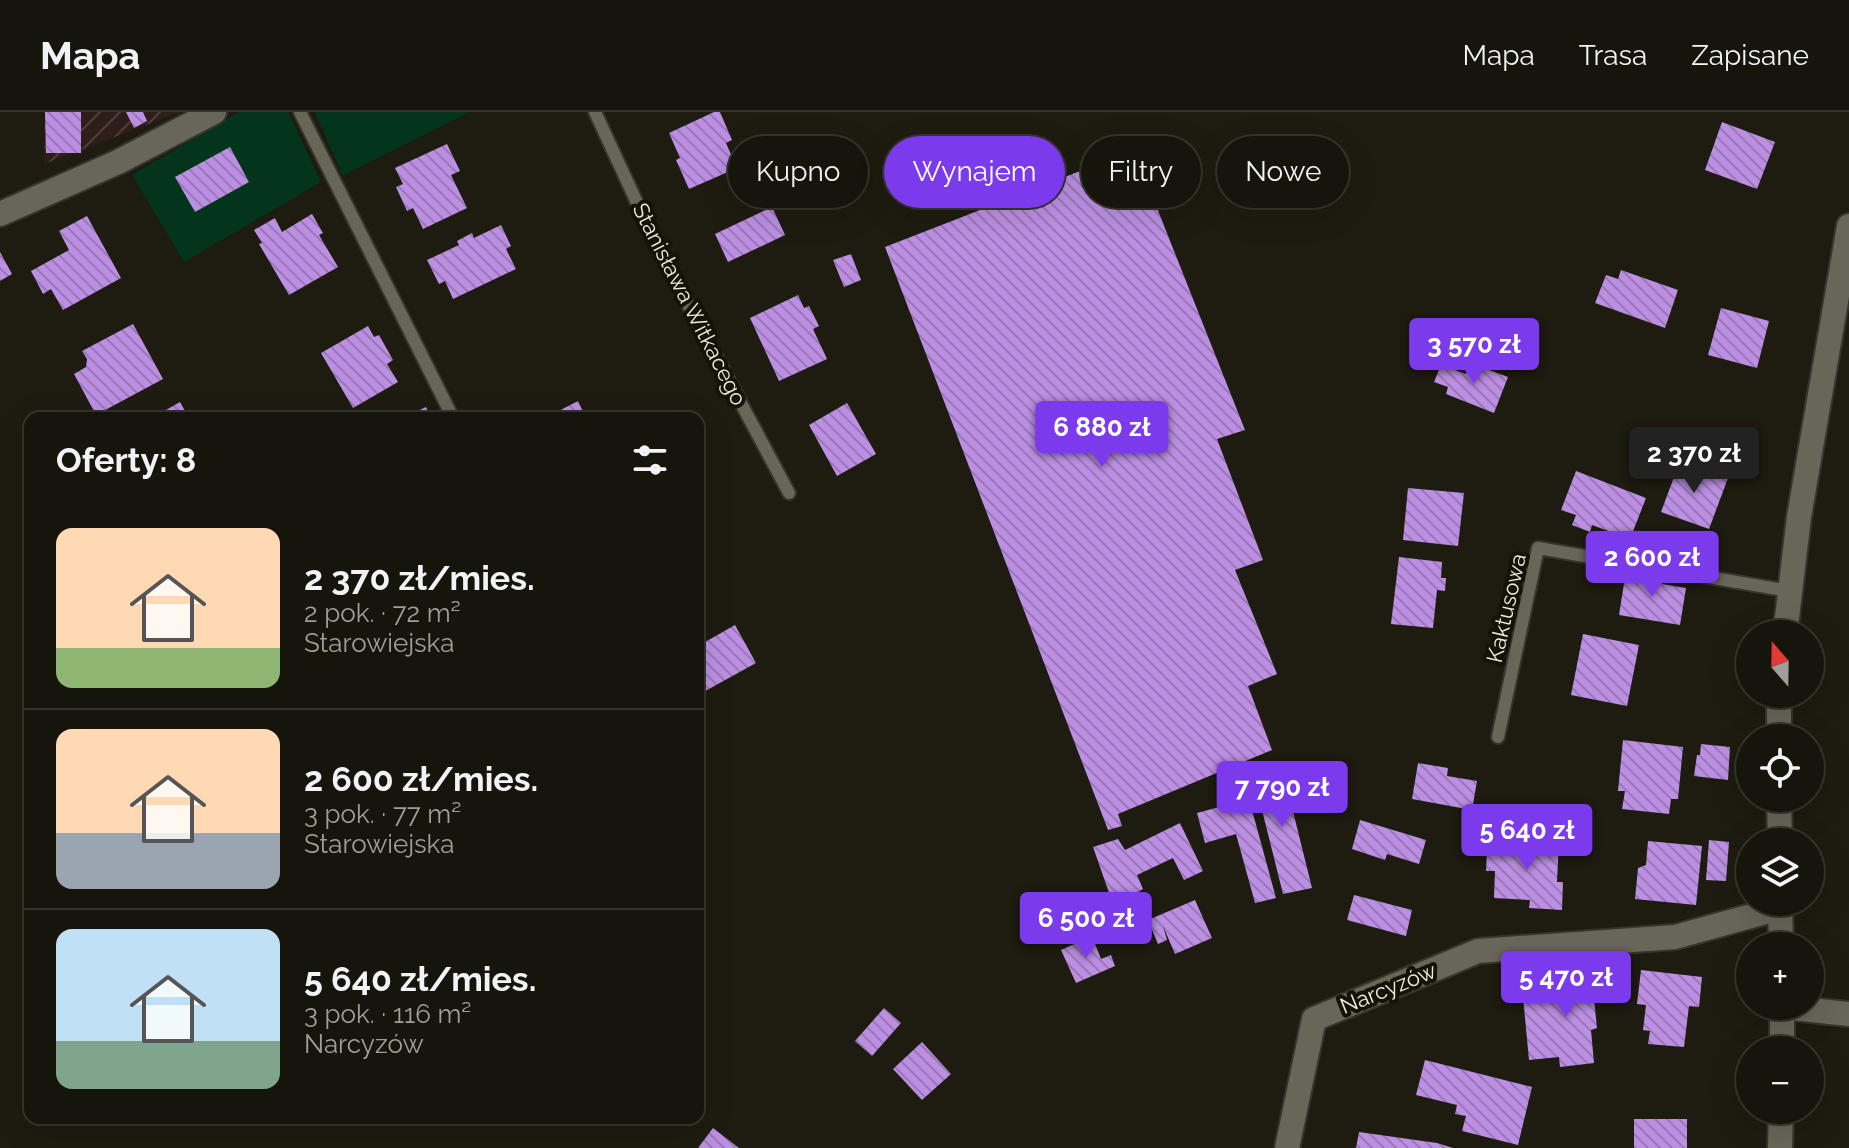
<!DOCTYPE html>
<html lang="pl">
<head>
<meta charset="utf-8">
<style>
	:root { --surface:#16150c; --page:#1f1e15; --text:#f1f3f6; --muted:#9e9f9d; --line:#35342d; --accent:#7c3aed }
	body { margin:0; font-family:Raleway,sans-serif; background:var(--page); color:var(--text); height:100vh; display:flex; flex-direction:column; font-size:30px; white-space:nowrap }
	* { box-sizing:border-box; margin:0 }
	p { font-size:26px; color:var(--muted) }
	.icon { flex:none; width:44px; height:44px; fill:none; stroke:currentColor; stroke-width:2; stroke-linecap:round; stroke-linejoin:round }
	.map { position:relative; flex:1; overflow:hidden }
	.side { position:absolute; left:24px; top:300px; width:680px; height:712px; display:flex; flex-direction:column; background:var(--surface); border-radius:16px; box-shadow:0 8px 32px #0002,0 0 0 2px var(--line) }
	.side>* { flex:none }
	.top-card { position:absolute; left:728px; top:24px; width:760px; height:72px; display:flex; gap:16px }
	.needle { width:52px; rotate:340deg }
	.fabs { position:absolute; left:1736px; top:508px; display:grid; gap:16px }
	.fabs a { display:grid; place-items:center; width:88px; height:88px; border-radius:50%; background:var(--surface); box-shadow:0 8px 32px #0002,0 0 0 2px var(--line); font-size:40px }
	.price { position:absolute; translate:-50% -68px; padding:0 18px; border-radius:8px; background:var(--accent); color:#fff; font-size:26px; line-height:52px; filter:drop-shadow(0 2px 4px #0008) }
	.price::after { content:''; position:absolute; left:50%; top:48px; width:24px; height:18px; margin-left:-12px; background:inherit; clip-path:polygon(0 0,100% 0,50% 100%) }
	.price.active { background:#222; color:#fff }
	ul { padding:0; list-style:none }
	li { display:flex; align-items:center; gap:24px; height:200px; padding:0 32px }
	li+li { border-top:2px solid var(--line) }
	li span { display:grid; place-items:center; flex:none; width:224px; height:160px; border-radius:16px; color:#555 }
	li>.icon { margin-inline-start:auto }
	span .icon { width:96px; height:96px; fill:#fffc; stroke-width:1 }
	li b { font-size:34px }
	h2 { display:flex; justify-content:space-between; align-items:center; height:96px; padding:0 32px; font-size:34px }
	.chip { padding:0 28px; border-radius:36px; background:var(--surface); box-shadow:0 8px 32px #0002,0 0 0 2px var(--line); font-size:28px; line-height:72px }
	.chip.active { background:var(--accent); color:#fff }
	header { display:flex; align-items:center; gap:48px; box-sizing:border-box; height:112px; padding:0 40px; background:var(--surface); border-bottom:2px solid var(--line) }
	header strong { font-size:38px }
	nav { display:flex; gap:44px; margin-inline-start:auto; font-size:28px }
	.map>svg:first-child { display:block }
</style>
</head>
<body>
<header>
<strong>Mapa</strong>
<nav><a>Mapa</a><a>Trasa</a><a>Zapisane</a></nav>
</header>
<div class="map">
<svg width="1849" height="1036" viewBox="0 0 1849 1036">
	<defs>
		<pattern id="industrial-furrows" width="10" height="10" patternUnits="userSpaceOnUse" patternTransform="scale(2)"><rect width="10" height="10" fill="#2f1d19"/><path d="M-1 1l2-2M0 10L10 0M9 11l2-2" fill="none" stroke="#4d3e3a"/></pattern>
		<pattern id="building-back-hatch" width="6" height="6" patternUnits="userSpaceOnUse" patternTransform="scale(2)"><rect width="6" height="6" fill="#bc8fe4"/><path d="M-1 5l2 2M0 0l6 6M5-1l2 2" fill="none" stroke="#9979b4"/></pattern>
	</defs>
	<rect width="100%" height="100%" fill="#1e1c10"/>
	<polygon fill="url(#industrial-furrows)" points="45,0 180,0 44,52"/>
	<g fill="#03341c">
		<polygon points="239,0 288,0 321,70 184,150 132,63"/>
		<polygon points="315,0 470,0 343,64"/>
	</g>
	<g fill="url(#building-back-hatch)">
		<polygon points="45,0 81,0 81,41 46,41"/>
		<polygon points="126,0 143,0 147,9 134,16"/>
		<polygon points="714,0 720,0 732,28 726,31 737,56 689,77 676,48 680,46 669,21"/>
		<polygon points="1722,10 1775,30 1757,77 1705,58"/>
		<polygon points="447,32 460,59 451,63 467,96 423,117 413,96 407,99 396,75 403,72 395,56"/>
		<polygon points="230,35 249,70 195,100 175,65"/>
		<polygon points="1134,38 1245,318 1217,327 1263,448 1235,458 1277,562 1248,574 1272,638 1118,702 1122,714 1108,718 885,135"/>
		<polygon points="772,95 785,123 728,150 715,122"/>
		<polygon points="312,102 323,121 319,123 338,155 289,183 259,132 262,131 254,118 275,106 282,120"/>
		<polygon points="87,104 121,166 63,198 51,177 43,182 31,159 69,138 59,119"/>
		<polygon points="501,113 511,134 506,137 516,157 453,187 445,169 439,172 427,148 459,133 457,129 472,121 474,126"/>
		<polygon points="0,140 12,162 0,169"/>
		<polygon points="851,142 861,168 844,175 833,148"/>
		<polygon points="1621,158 1678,178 1665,216 1595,191 1606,163 1618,167"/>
		<polygon points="798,183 804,196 809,194 819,214 813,217 827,247 779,269 750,206"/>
		<polygon points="1721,196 1769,209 1757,256 1708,243"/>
		<polygon points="133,212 163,267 96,303 74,262 86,255 87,247 82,239"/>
		<polygon points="368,214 374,225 379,223 393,248 387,252 398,270 353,296 321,241"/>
		<polygon points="1470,251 1508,265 1494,301 1446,282 1448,275 1434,270 1441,253 1466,262"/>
		<polygon points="578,289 586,306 545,306"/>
		<polygon points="180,290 189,306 152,306"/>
		<polygon points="847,291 876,342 837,364 809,313"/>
		<polygon points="426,295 431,306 413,306 411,302"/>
		<polygon points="1680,349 1728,366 1709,417 1661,400"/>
		<polygon points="1576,359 1646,386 1630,427 1592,413 1590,420 1572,413 1576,403 1561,398"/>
		<polygon points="1408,376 1464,381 1458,434 1403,428"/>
		<polygon points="1399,445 1442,450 1441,466 1446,466 1445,479 1437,478 1433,516 1391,512"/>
		<polygon points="1626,459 1663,465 1662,472 1686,476 1680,513 1619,503"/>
		<polygon points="735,513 756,551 698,583 698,534"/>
		<polygon points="1583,522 1639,533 1627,594 1571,583"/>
		<polygon points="1623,628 1683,635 1678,687 1671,687 1669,702 1622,697 1625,679 1618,679"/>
		<polygon points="1701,632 1730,635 1728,668 1694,664 1697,643 1700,643"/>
		<polygon points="1281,651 1312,776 1283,782 1252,658"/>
		<polygon points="1418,651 1448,656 1447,664 1477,669 1472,698 1412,687"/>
		<polygon points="1249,687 1276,786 1255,791 1236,722 1205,731 1197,701"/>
		<polygon points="1360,708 1426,728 1419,752 1387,742 1385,748 1352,737"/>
		<polygon points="1180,711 1203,759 1184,768 1173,746 1137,763 1143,777 1114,795 1093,735 1118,727 1125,738"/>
		<polygon points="1495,726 1559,729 1557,770 1563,770 1562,798 1529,796 1530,788 1494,786 1495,759 1486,759 1487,738 1494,739"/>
		<polygon points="1709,728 1729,730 1726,769 1706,768"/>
		<polygon points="1648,729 1702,734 1696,793 1635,787 1638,756 1646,753"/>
		<polygon points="1354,783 1412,798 1406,824 1347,808"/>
		<polygon points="1195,788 1212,826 1175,842 1163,814 1167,828 1158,832 1148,808"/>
		<polygon points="30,801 30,817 22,810"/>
		<polygon points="1092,824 1101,847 1111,843 1115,854 1076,871 1061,838"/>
		<polygon points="1641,858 1702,865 1699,895 1689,894 1684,935 1648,932 1650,919 1643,918 1646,893 1637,892"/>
		<polygon points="1610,859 1613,885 1594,887 1597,916 1591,918 1594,951 1560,955 1559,945 1529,948 1523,885 1561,881 1559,864"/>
		<polygon points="884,896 901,911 872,944 855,929"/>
		<polygon points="922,930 951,962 922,988 893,957"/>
		<polygon points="1425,948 1532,975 1518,1033 1462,1019 1466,1004 1455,1002 1457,993 1416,983"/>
		<rect x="1634" y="1007" width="53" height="29"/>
		<polygon points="713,1016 739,1036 698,1036"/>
		<polygon points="1359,1020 1437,1031 1453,1036 1356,1036"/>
	</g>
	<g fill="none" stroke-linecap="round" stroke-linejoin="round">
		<g stroke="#36342e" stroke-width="16">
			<g id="lane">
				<polyline points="300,0 453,306"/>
				<polyline points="595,0 658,136 789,381"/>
				<polyline points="1498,625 1538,436 1790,479"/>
			</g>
		</g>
		<g stroke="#36342e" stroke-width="28">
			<g id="street">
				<polyline points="0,102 118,50 214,0"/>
				<polyline points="1785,522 1799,405 1849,114"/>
				<polyline points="1779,582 1779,626"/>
				<polyline points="1779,686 1780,730"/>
				<polyline points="1780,790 1781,834"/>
				<polyline points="1782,895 1849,902"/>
				<polyline points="1782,938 1782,894"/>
				<polyline points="1287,1036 1314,907 1478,839 1675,825 1780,796"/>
				<polyline points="1780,1036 1781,998"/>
			</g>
		</g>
		<use href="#lane" stroke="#686658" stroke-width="12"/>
		<use href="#street" stroke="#686658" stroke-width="24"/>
	</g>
	<g text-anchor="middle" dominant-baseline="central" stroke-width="8" stroke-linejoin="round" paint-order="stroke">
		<g font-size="22" fill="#edece4" stroke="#151307">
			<text transform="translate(690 192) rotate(63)">Stanisława Witkacego</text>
			<text transform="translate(1506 496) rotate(-77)">Kaktusowa</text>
			<text transform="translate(1388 876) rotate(-22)">Narcyzów</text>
		</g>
	</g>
</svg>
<div class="fabs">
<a><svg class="needle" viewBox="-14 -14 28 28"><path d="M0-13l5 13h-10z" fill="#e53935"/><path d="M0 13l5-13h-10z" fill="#9e9f9d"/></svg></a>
<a><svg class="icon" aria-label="locate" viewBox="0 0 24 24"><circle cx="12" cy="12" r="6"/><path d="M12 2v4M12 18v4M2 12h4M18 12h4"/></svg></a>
<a><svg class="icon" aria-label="layers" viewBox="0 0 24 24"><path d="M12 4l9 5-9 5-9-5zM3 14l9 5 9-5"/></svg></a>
<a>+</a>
<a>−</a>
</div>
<b class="price" style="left:1474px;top:274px">3 570 zł</b>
<b class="price" style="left:1102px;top:357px">6 880 zł</b>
<b class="price active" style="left:1694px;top:383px">2 370 zł</b>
<b class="price" style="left:1652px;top:487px">2 600 zł</b>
<b class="price" style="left:1282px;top:717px">7 790 zł</b>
<b class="price" style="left:1527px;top:760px">5 640 zł</b>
<b class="price" style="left:1086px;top:848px">6 500 zł</b>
<b class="price" style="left:1566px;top:907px">5 470 zł</b>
<div class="top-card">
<a class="chip">Kupno</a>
<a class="chip active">Wynajem</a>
<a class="chip">Filtry</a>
<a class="chip">Nowe</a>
</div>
<section class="side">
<h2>Oferty: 8<svg class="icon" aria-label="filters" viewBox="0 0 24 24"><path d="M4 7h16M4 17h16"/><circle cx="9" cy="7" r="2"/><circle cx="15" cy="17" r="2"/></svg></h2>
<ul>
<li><span style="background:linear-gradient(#ffd9b3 75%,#8fb573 0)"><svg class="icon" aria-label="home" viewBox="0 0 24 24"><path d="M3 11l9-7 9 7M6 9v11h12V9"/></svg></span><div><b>2 370 zł/mies.</b><p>2 pok. · 72 m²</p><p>Starowiejska</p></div></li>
<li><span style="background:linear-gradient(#ffd9b3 65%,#9aa5b1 0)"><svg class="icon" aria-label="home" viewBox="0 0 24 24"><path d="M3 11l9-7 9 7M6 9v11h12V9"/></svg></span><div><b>2 600 zł/mies.</b><p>3 pok. · 77 m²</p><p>Starowiejska</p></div></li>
<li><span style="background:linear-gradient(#bfe0f5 70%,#7fa58c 0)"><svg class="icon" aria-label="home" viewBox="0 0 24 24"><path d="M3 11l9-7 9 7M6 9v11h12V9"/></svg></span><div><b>5 640 zł/mies.</b><p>3 pok. · 116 m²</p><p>Narcyzów</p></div></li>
</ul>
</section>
</div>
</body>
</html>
